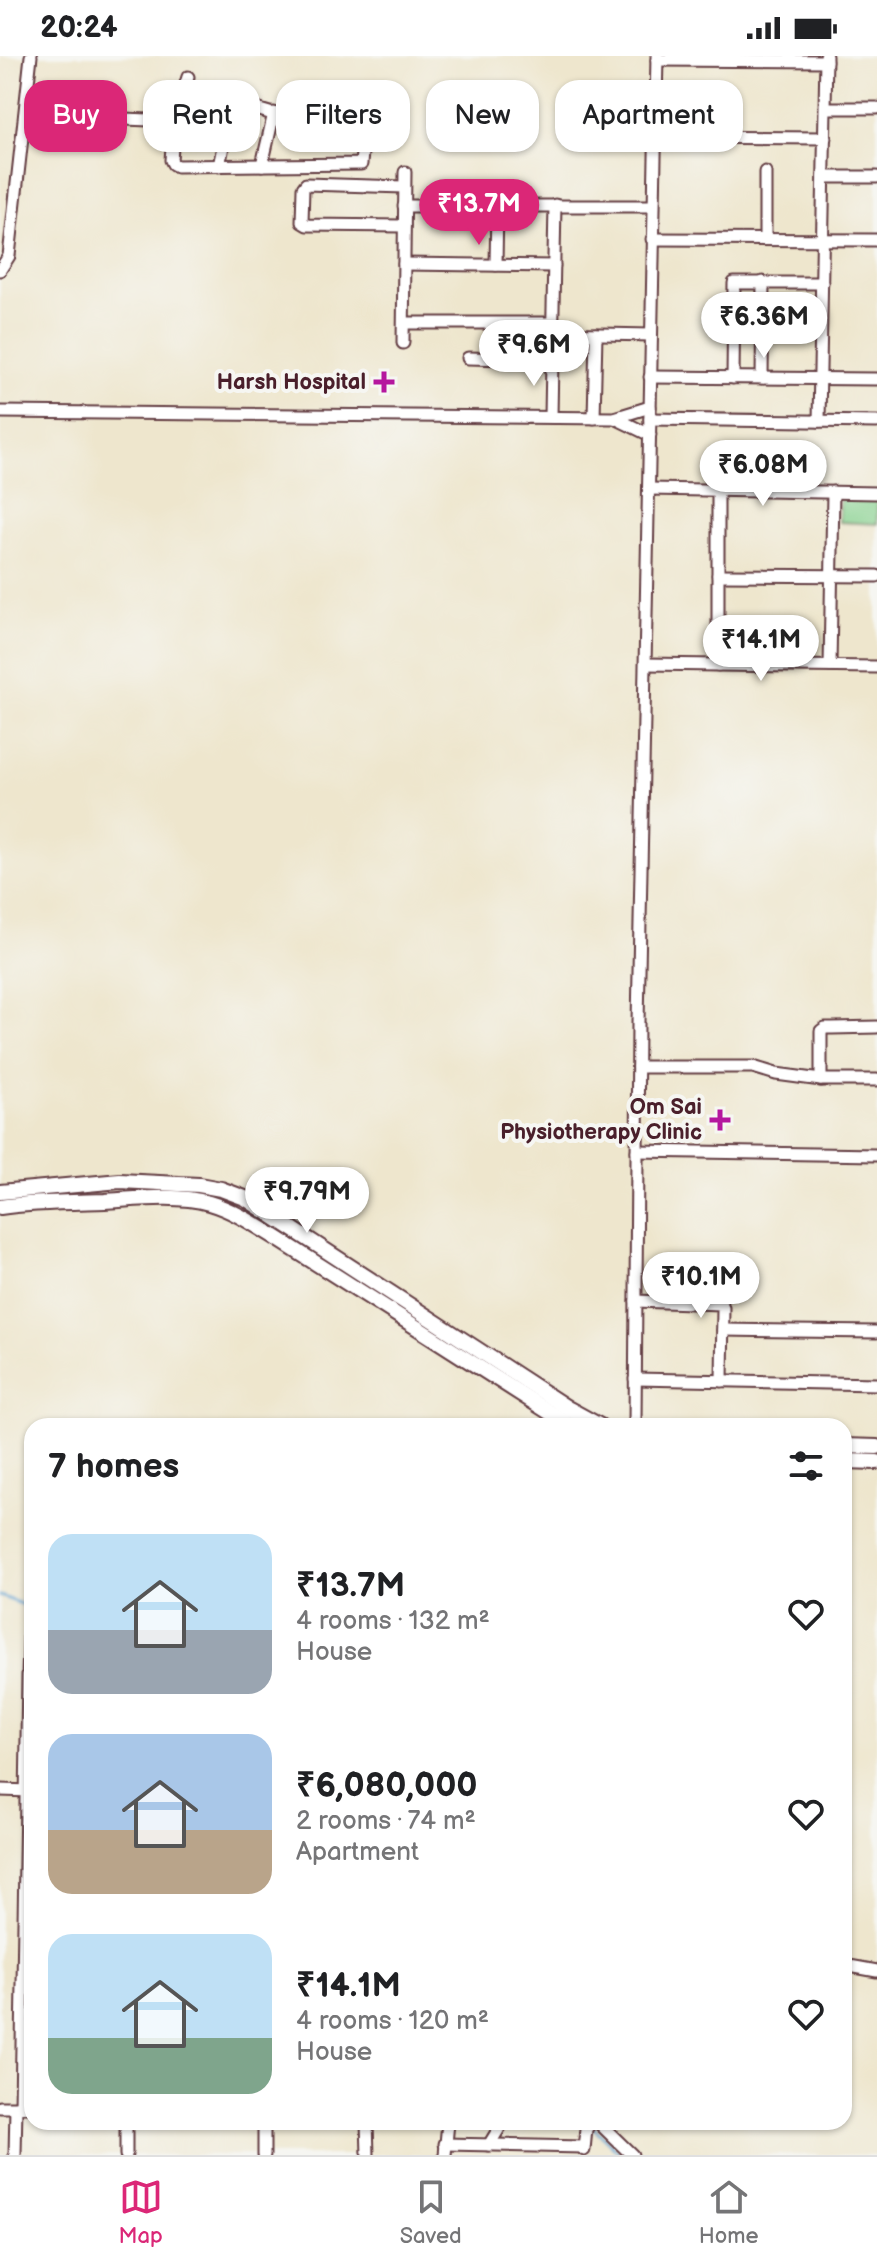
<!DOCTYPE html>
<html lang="en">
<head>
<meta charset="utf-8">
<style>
	:root { --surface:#fff; --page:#f6f6f6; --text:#202124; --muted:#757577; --line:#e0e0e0; --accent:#db2777 }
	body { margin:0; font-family:"Balsamiq Sans",sans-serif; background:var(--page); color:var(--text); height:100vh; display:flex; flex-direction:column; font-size:30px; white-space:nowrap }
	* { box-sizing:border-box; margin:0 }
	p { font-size:26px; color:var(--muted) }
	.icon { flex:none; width:44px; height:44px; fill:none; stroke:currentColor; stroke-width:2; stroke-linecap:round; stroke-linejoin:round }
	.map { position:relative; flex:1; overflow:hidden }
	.side { position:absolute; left:24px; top:1362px; width:828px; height:712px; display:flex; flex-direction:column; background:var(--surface); border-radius:24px; box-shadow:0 2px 6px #0004 }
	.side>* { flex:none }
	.guide { position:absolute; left:24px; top:24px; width:830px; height:72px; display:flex; gap:16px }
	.price { position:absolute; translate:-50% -68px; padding:0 18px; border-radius:28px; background:#fff; color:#222; font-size:26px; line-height:52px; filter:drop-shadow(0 2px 4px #0008) }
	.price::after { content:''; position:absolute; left:50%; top:48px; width:24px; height:18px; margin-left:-12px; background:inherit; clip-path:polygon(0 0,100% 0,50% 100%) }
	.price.active { background:var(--accent); color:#fff }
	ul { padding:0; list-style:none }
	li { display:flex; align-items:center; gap:24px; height:200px; padding:0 24px }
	li span { display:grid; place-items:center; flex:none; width:224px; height:160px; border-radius:24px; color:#555 }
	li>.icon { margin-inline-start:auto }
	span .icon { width:96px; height:96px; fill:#fffc; stroke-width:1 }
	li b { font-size:34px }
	h2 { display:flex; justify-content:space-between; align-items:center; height:96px; padding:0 24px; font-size:34px }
	.tag { padding:0 28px; border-radius:24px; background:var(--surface); box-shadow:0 2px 6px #0004; font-size:28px; line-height:72px }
	.tag.active { background:var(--accent); color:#fff }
	.status { display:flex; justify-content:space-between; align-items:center; height:56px; padding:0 40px; background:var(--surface); direction:ltr }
	.status svg { height:22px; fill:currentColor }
	.menu { display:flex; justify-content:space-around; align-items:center; height:112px; border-top:2px solid var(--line); background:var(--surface); font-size:22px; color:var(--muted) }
	.menu a { display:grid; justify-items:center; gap:4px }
	.menu .active { color:var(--accent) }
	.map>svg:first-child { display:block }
</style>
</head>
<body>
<div class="status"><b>20:24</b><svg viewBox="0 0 49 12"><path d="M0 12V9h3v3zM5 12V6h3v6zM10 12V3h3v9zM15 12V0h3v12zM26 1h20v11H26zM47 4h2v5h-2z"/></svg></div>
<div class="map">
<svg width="877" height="2099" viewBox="0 0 877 2099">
	<rect width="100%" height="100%" fill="#f6f6f2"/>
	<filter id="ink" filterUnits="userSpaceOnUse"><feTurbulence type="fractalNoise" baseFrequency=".0125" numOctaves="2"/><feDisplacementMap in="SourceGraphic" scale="16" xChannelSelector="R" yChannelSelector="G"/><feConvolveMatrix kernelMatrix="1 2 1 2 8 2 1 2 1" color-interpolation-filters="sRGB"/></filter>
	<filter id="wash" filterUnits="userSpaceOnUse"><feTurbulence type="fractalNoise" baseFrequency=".006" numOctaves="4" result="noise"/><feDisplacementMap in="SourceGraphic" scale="32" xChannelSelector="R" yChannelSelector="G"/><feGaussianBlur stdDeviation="1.8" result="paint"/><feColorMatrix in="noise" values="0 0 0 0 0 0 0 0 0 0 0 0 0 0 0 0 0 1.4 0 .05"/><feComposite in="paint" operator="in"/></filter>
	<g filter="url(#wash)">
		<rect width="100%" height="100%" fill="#eee6cd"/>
		<polygon fill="#87d18f" stroke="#68785d" stroke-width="2" points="840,444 877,444 877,468 839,466"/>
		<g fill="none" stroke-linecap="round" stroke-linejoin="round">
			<g stroke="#5ca1d1" stroke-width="3">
				<polyline points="0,1540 26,1550"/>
				<polyline points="593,2071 622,2099"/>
			</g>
		</g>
	</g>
	<g filter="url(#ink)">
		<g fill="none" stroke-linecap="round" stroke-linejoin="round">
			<g stroke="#633d43" stroke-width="15">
				<g id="minor">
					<polyline points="657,4 826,5"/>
					<polyline points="188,21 174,65 171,104 173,108 177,110 361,108 366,51"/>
					<polyline points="826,52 877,52"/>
					<polyline points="25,59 174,65"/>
					<polyline points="655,81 825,82"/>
					<polyline points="262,109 274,57"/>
					<polyline points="219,110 227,71 236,47 364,85"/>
					<polyline points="765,116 765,183"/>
					<polyline points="824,121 877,121"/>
					<polyline points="404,150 653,150"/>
					<polyline points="404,170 307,169 302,166 303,132 306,128 404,131"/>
					<polyline points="652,183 877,184"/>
					<polyline points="404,208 554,210"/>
					<polyline points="496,209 497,149"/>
					<polyline points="0,214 9,200 31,0"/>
					<polyline points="404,267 553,267"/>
					<polyline points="552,277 651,279"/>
					<polyline points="403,287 405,116"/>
					<polyline points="468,302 552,304 555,149"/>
					<polyline points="650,321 877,323"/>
					<polyline points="733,322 734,227 822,227"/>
					<polyline points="762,322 763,226"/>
					<polyline points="0,356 614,362 650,351"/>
					<polyline points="551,361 552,304"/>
					<polyline points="594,362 596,278"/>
					<polyline points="615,362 650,379"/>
					<polyline points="650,363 877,366"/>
					<polyline points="819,365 826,0"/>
					<polyline points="649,433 877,437"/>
					<polyline points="718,434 718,609"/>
					<polyline points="718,519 877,520"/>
					<polyline points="646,608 877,611"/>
					<polyline points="830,610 833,436"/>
					<polyline points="877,971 832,972 825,972 821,975 821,1024 877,1024"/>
					<polyline points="638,1011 753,1011 776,1018 821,1024"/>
					<polyline points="637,1095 877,1099"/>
					<polyline points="636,1245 721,1248 723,1251 722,1325"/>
					<polyline points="723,1274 877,1276"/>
					<polyline points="635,1323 877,1328"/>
					<polyline points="635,1370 638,967 657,0"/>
					<polyline points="0,1734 31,1735"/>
					<polyline points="844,1909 877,1915"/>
					<polyline points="0,2051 32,2051"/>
					<polyline points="21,2051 28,1621 30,1556 32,1549"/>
					<polyline points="264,2066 264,2099"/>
					<polyline points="367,2066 368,2099"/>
					<polyline points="598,2066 632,2099"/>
					<polyline points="445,2088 583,2091"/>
					<polyline points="489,2089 503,2066"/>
					<polyline points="584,2094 586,2073 591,2066"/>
					<polyline points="15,2099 16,2051"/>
					<polyline points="126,2099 126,2066"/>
					<polyline points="445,2099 448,2066"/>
				</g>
			</g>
			<g stroke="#633d43" stroke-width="18">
				<g id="major">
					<polyline points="0,1136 120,1125 199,1129 221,1133 245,1142 569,1353 600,1370"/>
					<path d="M 0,1151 C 34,1146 70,1146 105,1145 C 139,1143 176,1138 209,1147 C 233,1154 254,1168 275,1181 L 571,1370"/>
					<polyline points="844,1390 877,1391"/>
					<polyline points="844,1405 877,1406"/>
				</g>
			</g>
			<use href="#minor" stroke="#fff" stroke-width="11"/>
			<use href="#major" stroke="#fff" stroke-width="14"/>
		</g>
	</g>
	<g fill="#b5179e" stroke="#f6f6f2" stroke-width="3">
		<path d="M380 314h8v8h8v8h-8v8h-8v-8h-8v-8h8z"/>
		<path d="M716 1052h8v8h8v8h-8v8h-8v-8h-8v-8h8z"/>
	</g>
	<g text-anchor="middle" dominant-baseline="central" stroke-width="8" stroke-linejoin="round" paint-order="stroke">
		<g font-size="22" font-weight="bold" fill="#4a1f2b" stroke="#f6f6f2" text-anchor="end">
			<text x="366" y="326">Harsh Hospital</text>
			<text x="702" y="1051">Om Sai<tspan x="702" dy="25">Physiotherapy Clinic</tspan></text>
		</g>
	</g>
</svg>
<b class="price active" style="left:479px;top:191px">₹13.7M</b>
<b class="price" style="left:764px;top:304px">₹6.36M</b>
<b class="price" style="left:534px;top:332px">₹9.6M</b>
<b class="price" style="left:763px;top:452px">₹6.08M</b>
<b class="price" style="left:761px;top:627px">₹14.1M</b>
<b class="price" style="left:307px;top:1179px">₹9.79M</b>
<b class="price" style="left:701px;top:1264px">₹10.1M</b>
<div class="guide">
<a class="tag active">Buy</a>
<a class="tag">Rent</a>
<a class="tag">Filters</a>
<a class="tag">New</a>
<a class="tag">Apartment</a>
</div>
<section class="side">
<h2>7 homes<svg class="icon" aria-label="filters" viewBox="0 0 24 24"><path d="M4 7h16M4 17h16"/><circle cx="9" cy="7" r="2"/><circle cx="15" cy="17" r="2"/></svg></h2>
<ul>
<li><span style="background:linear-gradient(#bfe0f5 60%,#9aa5b1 0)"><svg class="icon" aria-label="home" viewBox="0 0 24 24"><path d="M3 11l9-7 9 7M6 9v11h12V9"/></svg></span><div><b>₹13.7M</b><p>4 rooms · 132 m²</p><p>House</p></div><svg class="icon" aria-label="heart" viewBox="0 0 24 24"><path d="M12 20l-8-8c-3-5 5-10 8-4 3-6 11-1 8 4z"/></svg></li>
<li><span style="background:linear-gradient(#a9c7e8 60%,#b9a48a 0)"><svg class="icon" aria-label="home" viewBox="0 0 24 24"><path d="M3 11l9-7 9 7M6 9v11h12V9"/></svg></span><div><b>₹6,080,000</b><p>2 rooms · 74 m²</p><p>Apartment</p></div><svg class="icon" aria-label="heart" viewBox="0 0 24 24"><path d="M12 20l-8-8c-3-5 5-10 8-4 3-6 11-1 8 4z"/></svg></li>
<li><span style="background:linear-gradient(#bfe0f5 65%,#7fa58c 0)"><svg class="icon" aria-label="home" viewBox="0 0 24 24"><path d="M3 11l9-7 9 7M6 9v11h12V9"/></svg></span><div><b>₹14.1M</b><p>4 rooms · 120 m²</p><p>House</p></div><svg class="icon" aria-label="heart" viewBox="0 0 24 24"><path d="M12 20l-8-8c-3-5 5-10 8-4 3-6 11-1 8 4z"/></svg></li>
</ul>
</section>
</div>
<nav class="menu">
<a class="active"><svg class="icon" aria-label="map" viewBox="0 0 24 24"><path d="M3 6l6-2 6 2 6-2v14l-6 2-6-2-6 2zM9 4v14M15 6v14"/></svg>Map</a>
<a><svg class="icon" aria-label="saved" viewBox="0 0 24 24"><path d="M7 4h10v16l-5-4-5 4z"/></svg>Saved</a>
<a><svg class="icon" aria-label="home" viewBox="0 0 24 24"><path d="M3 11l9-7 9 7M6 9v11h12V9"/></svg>Home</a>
</nav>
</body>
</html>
